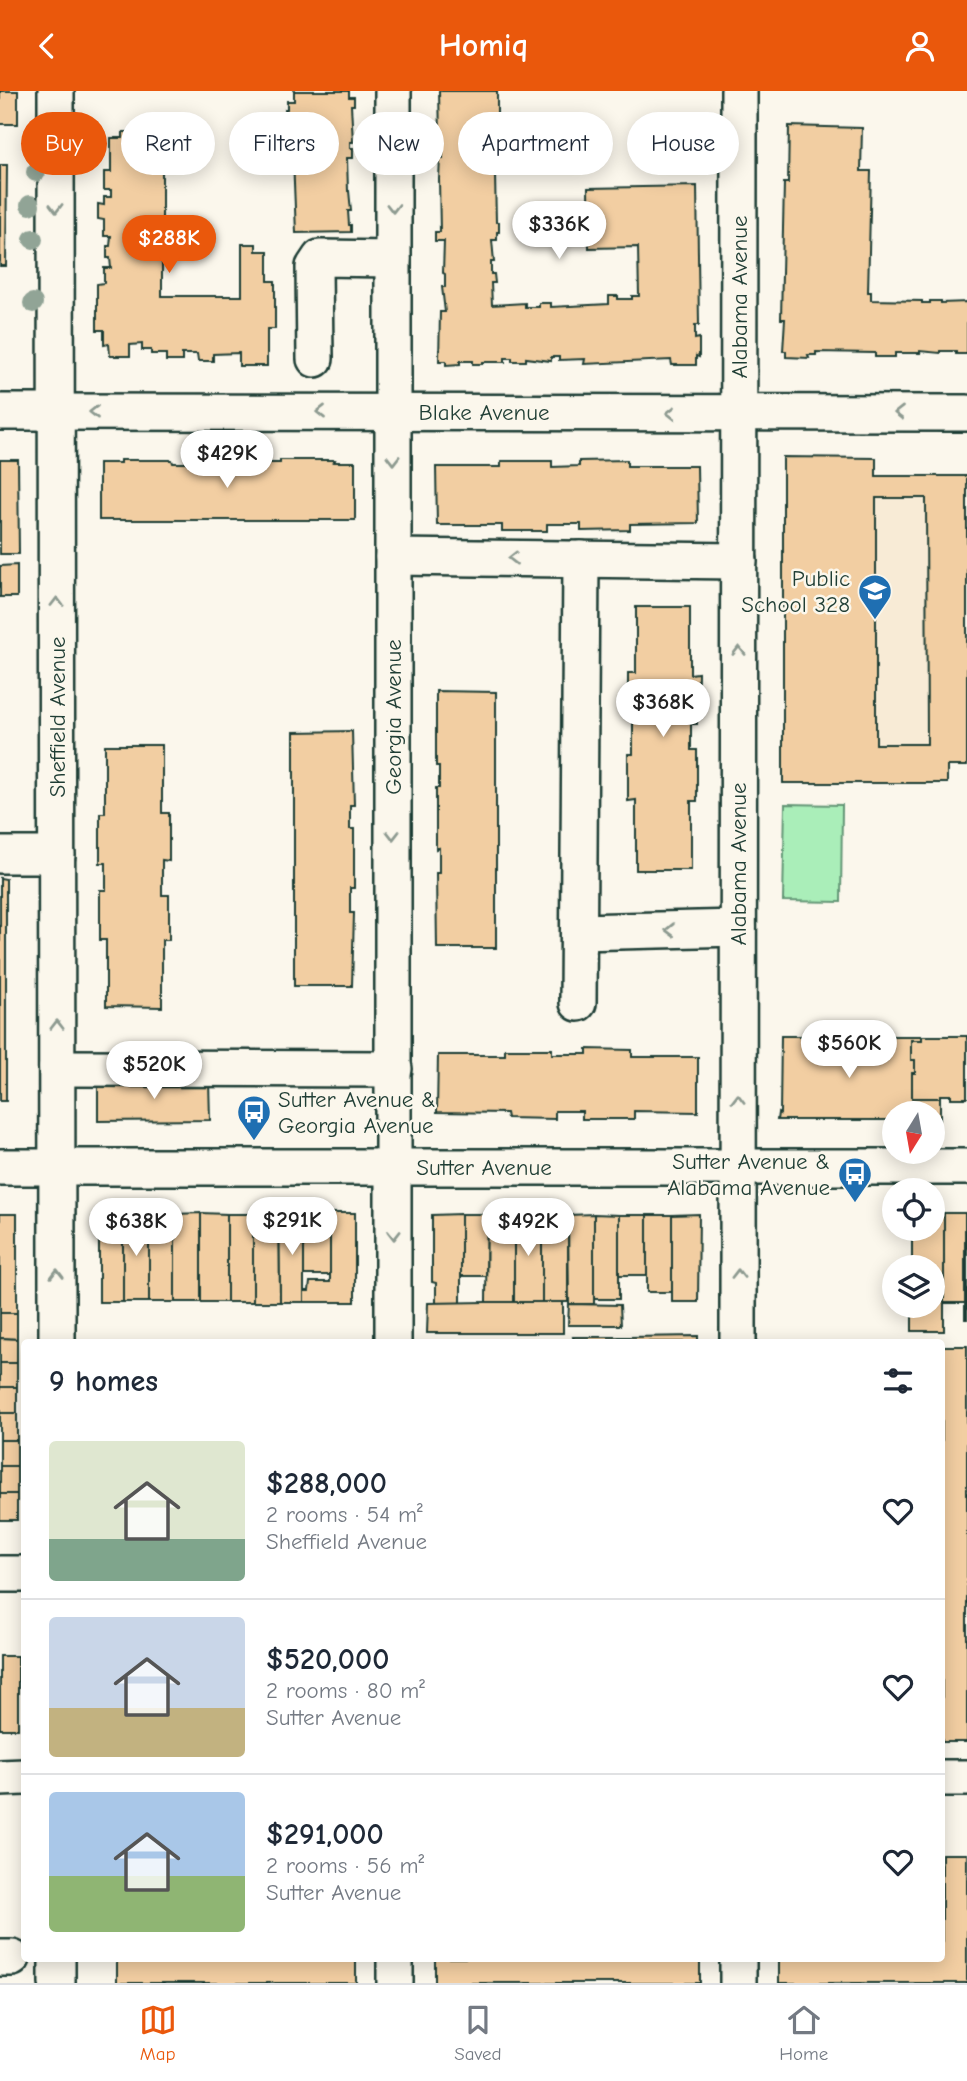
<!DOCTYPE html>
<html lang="en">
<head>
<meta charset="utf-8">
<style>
	:root { --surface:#fff; --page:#f6f6f7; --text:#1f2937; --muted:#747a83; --line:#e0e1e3; --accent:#ea580c }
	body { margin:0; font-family:"Comic Neue",sans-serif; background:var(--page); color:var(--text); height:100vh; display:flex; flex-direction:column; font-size:26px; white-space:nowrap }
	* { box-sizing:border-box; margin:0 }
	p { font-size:23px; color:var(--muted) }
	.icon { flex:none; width:38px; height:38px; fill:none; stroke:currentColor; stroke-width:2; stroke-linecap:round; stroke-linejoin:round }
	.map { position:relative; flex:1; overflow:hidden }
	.drawer { position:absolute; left:21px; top:1248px; width:924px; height:623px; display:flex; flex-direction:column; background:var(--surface); border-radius:7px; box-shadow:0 4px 18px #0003 }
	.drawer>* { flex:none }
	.guide { position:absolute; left:21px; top:21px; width:926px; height:63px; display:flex; gap:14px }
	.needle { width:46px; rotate:191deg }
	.tools { position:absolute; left:882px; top:1010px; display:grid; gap:14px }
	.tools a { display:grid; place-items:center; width:63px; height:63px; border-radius:50%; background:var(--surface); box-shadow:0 4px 18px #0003; font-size:35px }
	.price { position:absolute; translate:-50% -60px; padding:0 16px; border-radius:24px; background:#fff; color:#222; font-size:23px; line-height:46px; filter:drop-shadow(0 2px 4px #0008) }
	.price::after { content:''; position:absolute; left:50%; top:42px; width:21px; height:16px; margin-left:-10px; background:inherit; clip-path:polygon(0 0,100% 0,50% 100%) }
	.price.selected { background:var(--accent); color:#fff }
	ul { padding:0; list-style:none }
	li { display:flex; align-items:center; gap:21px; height:175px; padding:0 28px }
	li+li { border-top:2px solid var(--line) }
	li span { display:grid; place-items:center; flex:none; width:196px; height:140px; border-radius:7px; color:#555 }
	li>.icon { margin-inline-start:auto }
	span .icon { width:84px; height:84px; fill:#fffc; stroke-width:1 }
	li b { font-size:30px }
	h2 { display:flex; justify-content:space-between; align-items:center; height:84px; padding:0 28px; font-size:30px }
	.chip { padding:0 24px; border-radius:32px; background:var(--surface); box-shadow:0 4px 18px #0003; font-size:24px; line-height:63px }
	.chip.selected { background:var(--accent); color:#fff }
	header { display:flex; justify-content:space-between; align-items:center; height:91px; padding:0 28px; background:var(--accent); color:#fff; font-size:32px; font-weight:700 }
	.tabs { display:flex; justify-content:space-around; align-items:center; height:98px; border-top:2px solid var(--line); background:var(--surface); font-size:19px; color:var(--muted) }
	.tabs a { display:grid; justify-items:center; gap:4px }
	.tabs .selected { color:var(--accent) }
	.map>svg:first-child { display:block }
</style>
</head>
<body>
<header><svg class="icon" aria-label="back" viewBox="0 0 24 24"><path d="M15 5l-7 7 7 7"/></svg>Homiq<svg class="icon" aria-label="person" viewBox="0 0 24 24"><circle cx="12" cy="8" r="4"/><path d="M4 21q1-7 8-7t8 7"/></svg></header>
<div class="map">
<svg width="967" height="1892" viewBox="0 0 967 1892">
	<rect width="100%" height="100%" fill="#fbf7ec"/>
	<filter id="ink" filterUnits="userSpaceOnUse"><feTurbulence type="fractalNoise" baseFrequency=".0143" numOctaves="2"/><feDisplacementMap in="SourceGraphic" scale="14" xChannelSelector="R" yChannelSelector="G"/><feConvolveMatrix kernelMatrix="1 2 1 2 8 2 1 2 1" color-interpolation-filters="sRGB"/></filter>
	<g filter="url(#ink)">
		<polygon fill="#f8ebd6" points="783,366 876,367 876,385 967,385 947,692 783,692"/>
		<polygon fill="#aaeeb9" stroke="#649676" stroke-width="2" points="785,713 842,714 841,811 783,810"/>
		<g fill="#f2cea2" stroke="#1f3d34" stroke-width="2" fill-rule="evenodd">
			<rect x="0" y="0" width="18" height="33"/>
			<polygon points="294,0 349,0 349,6 354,6 354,14 351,14 353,51 350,51 350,57 353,57 353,67 347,67 348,100 349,100 351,120 348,120 349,134 351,134 351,141 296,142 293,67 287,67 287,59 285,59 285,45 288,45 285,18 287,18 287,10 294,10"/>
			<polygon points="439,0 497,0 497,27 503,26 503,34 505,34 503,62 506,62 506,77 503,77 504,84 495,84 496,131 499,131 499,141 497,141 497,149 492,149 494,171 491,171 491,183 494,183 495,192 491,192 492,214 525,212 525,216 539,216 539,212 551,212 551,216 609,213 609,205 618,205 618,208 632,208 632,205 639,205 638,156 589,157 588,97 697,95 699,234 695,234 695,248 699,247 699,266 696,265 696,274 672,274 671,269 584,273 585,268 559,269 559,266 551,266 551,270 526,267 526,270 512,270 512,267 505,267 505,271 483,271 483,273 473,273 473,270 460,270 460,273 446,274 446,270 439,270 440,221 445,221 442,196 445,196 445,183 443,182 444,150 435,150 435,141 440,141 439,88 440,67 443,67 443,45 440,45"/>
			<polygon points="789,35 862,37 861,80 871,80 868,201 871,201 871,209 922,210 922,212 930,212 930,210 941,210 941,212 967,211 967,263 956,263 956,260 940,260 940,262 920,260 920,262 895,262 895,266 875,266 875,262 816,261 816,264 808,264 809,267 786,266 786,260 783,260 785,228 781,228 784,92 788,92"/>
			<polygon points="123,41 151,41 151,47 162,47 162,205 242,205 242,153 256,153 256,160 268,160 268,190 275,190 275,238 267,238 267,275 239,275 239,262 213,263 213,270 198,270 197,263 182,263 182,270 166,270 166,263 151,263 151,259 142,259 142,253 130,254 130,265 110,265 109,253 104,254 104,239 97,239 97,193 104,192 104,177 111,177 110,167 107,167 107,155 110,155 111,145 104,145 104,129 98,128 98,113 104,114 104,106 111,106 111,99 104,99 104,81 111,81 111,47 123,47"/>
			<polygon points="0,74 7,74 6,175 0,175"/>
			<path d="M 783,366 L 876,367 L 876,385 L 967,385 L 967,675 L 947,675 L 947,692 L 783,692 ZM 876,407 L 926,407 L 927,653 L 876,653 Z"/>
			<polygon points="0,369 18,369 19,463 0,463"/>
			<polygon points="120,369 172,369 173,372 197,372 197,369 257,369 257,372 280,372 280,369 335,369 334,371 355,371 355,429 99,429 99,372 120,372"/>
			<polygon points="627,369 627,375 697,375 698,432 630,433 630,439 581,440 581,433 547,433 547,440 502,440 502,434 437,434 436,376 501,376 501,370 552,370 552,376 579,375 579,370"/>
			<polygon points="17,474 17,506 0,506 0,475"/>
			<polygon points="636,516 690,516 690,583 698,582 697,633 691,633 691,659 697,659 697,710 691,710 691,779 636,779 636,709 628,710 628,663 633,663 633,628 628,628 628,582 636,582"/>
			<polygon points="436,600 496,601 496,857 437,857 436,782 439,782 439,757 436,758 436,697 439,697 439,675 436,675"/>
			<polygon points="352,640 354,714 350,714 350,738 354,738 354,797 350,797 350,822 354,822 352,895 294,895 294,641"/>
			<polygon points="105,654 162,654 162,722 169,722 169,770 162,769 162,804 169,804 169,849 162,849 162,916 106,915 106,849 100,849 100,799 106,799 106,772 100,772 100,722 105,722"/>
			<polygon points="0,787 6,788 6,1010 0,1010"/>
			<polygon points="781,945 846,945 846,960 866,960 866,945 922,945 922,949 911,949 911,969 915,969 915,982 912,982 912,1007 940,1007 940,1029 933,1029 933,1022 894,1022 894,1029 777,1029 778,1022 780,1023"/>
			<polygon points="922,945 967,945 967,1007 951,1007 951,1004 940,1004 940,1007 912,1007 912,982 915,982 915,969 911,969 911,949 922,949"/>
			<polygon points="505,958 552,958 552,963 587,963 587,958 632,959 632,966 698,966 698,1021 634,1020 634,1028 582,1028 582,1020 555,1020 555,1028 507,1027 506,1022 437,1021 438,964 505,964"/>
			<polygon points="98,990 209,990 210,1029 98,1030"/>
			<polygon points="149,1122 175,1123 175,1211 149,1211"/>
			<polygon points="149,1122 149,1211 123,1211 123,1123"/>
			<polygon points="201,1122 227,1123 227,1211 201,1211"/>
			<polygon points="201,1122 201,1211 175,1211 175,1123"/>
			<polygon points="279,1122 304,1122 304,1211 280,1211"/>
			<polygon points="279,1122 280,1211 253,1211 253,1123"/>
			<rect x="304" y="1122" width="26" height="62"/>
			<polygon points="330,1122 355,1122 355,1211 304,1211 304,1200 309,1200 310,1191 330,1191"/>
			<polygon points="933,1122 944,1122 944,1240 912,1240 912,1219 917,1219 917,1214 933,1214 933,1176 912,1176 912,1138 933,1138"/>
			<rect x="944" y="1122" width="21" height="90"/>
			<rect x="965" y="1122" width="2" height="106"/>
			<rect x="0" y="1123" width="17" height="99"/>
			<rect x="99" y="1123" width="24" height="88"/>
			<rect x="227" y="1123" width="26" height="88"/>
			<polygon points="461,1123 487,1123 486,1185 461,1185"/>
			<polygon points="461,1123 461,1212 436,1212 436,1192 432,1191 432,1124"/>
			<polygon points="487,1123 514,1123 514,1211 486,1211"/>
			<rect x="514" y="1123" width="28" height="88"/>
			<polygon points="542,1123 568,1124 568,1211 542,1211"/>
			<polygon points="594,1123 619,1124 619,1208 594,1208"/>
			<polygon points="594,1123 594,1213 569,1213 568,1124"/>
			<polygon points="699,1123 698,1211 672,1211 672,1124"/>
			<rect x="619" y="1124" width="28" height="60"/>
			<rect x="647" y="1124" width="25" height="77"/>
			<polygon points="486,1211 563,1211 563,1242 427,1242 428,1212"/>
			<polygon points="569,1213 620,1214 621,1234 568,1234"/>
			<polygon points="0,1222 17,1222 17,1248 0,1247"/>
			<polygon points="698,1245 698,1251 629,1251 629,1246"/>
			<polygon points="573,1246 629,1246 629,1251 574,1251"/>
			<polygon points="0,1247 17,1248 17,1272 0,1272"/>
			<rect x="942" y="1255" width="25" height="396"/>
			<rect x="0" y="1272" width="17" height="24"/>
			<rect x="0" y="1296" width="17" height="26"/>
			<rect x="0" y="1322" width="17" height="27"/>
			<rect x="0" y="1349" width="17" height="26"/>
			<rect x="0" y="1375" width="17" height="28"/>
			<rect x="0" y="1403" width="17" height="26"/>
			<rect x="0" y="1565" width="18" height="73"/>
			<polygon points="942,1763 967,1763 967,1892 779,1892 779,1867 942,1867"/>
			<rect x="117" y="1867" width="239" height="25"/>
			<rect x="435" y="1867" width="265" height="25"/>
		</g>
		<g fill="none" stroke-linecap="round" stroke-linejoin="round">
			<g stroke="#1f3d34" stroke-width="40">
				<g id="minor">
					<polyline points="56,0 57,1251"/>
					<polyline points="393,0 393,1251"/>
					<polyline points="315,268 314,176 320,167 393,168"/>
					<polyline points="0,321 967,322"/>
					<polyline points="393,466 739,470"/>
					<polyline points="0,764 57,764"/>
					<polyline points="579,841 738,837"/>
					<polyline points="578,912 581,468"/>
					<polyline points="57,977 394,978"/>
					<polyline points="0,1076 967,1076"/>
					<polyline points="738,1251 739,0"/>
					<polyline points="0,1483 24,1483"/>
					<polyline points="0,1687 24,1686"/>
					<polyline points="942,1687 967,1687"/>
					<polyline points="0,1867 12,1867"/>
					<polyline points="57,1892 57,1867"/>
					<polyline points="395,1892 395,1867"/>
					<polyline points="738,1892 738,1867"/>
				</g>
			</g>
			<use href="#minor" stroke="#fbf7ec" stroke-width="35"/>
		</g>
		<g fill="#91a496">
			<circle cx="36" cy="81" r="10"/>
			<circle cx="30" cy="114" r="10"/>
			<circle cx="33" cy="148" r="10"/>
			<circle cx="33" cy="212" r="10"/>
		</g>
		<defs><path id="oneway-chevron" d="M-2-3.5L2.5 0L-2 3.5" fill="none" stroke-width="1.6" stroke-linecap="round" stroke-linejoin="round" transform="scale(1.75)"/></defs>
		<g stroke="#8d9a90">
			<use href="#oneway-chevron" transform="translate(56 117) rotate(90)"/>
			<use href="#oneway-chevron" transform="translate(393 117) rotate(90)"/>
			<use href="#oneway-chevron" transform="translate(94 321) rotate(-180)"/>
			<use href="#oneway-chevron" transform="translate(321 321) rotate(180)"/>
			<use href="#oneway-chevron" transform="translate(671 322) rotate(-180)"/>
			<use href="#oneway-chevron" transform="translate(899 322) rotate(180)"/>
			<use href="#oneway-chevron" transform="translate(393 369) rotate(90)"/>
			<use href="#oneway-chevron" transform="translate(513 467) rotate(-180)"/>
			<use href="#oneway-chevron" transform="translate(57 511) rotate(-90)"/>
			<use href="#oneway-chevron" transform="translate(739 560) rotate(-90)"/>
			<use href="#oneway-chevron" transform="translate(393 744) rotate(90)"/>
			<use href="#oneway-chevron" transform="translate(670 839) rotate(179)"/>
			<use href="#oneway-chevron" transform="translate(57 934) rotate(-90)"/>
			<use href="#oneway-chevron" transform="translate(738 1008) rotate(-90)"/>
			<use href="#oneway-chevron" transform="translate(394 1144) rotate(90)"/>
			<use href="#oneway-chevron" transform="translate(57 1183) rotate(-90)"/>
			<use href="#oneway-chevron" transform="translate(738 1183) rotate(-90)"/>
		</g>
	</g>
	<defs>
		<g id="school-pin" transform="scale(1.75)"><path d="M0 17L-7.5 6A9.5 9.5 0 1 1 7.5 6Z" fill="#1f6fb2" stroke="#fbf7ec"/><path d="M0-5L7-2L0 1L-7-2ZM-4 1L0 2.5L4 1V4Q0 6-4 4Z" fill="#fff"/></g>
		<g id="bus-pin" transform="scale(1.75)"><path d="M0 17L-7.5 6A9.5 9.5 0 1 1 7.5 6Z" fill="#1f6fb2" stroke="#fbf7ec"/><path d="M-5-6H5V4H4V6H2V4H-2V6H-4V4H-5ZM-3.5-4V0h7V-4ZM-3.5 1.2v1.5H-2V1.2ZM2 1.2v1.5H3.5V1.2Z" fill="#fff"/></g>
	</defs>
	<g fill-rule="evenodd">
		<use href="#school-pin" x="875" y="500"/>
		<use href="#bus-pin" x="254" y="1021"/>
		<use href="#bus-pin" x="855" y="1083"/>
	</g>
	<g text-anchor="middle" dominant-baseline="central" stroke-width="5" stroke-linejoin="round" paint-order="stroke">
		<g font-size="23" fill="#1f3d34" stroke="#fbf7ec">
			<text transform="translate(739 206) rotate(-90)">Alabama Avenue</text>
			<text x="484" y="321">Blake Avenue</text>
			<text transform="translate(57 626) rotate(-90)">Sheffield Avenue</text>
			<text transform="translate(393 626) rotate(-90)">Georgia Avenue</text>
			<text transform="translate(738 773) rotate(-90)">Alabama Avenue</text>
			<text x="484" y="1076">Sutter Avenue</text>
		</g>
		<g font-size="23" fill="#1f3d34" stroke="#fbf7ec" text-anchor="end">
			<text x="850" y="487">Public<tspan x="850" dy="26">School 328</tspan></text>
			<text x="278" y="1008" text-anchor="start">Sutter Avenue &amp;<tspan x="278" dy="26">Georgia Avenue</tspan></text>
			<text x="830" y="1070">Sutter Avenue &amp;<tspan x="830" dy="26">Alabama Avenue</tspan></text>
		</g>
	</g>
</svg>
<div class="tools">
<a><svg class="needle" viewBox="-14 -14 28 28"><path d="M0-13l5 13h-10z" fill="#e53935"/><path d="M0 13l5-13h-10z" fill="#747a83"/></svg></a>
<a><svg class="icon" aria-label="locate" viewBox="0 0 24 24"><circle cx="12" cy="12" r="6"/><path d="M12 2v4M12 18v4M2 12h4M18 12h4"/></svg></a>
<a><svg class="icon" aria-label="layers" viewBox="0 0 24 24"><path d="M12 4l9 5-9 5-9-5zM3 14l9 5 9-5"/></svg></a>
</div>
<b class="price" style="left:559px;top:170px">$336K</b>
<b class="price selected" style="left:169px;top:184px">$288K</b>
<b class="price" style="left:227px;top:399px">$429K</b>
<b class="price" style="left:663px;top:648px">$368K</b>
<b class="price" style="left:849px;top:989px">$560K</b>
<b class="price" style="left:154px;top:1010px">$520K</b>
<b class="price" style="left:292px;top:1166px">$291K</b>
<b class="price" style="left:136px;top:1167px">$638K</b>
<b class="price" style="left:528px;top:1167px">$492K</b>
<div class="guide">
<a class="chip selected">Buy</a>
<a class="chip">Rent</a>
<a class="chip">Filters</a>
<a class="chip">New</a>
<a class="chip">Apartment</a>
<a class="chip">House</a>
</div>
<section class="drawer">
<h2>9 homes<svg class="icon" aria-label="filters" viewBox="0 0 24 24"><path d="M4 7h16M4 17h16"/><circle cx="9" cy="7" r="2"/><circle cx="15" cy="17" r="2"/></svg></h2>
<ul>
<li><span style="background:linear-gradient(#dfe7d0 70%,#7fa58c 0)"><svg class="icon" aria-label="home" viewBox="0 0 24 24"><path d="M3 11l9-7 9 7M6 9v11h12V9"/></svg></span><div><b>$288,000</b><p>2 rooms · 54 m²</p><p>Sheffield Avenue</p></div><svg class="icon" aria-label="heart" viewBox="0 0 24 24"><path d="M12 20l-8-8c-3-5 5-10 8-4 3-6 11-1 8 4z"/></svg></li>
<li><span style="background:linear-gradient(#c9d6e8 65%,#c2b280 0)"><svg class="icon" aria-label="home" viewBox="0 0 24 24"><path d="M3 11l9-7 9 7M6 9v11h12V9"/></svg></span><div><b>$520,000</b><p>2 rooms · 80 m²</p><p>Sutter Avenue</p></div><svg class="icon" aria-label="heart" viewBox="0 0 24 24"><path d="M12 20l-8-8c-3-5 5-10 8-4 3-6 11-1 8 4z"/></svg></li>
<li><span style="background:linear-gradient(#a9c7e8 60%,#8fb573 0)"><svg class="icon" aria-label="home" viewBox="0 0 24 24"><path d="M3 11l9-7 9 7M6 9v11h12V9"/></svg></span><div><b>$291,000</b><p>2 rooms · 56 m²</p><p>Sutter Avenue</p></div><svg class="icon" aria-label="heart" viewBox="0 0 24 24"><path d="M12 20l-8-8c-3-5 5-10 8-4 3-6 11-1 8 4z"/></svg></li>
</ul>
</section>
</div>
<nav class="tabs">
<a class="selected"><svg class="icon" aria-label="map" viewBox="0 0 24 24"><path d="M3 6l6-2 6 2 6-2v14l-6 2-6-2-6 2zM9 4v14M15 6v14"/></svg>Map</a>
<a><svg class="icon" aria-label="saved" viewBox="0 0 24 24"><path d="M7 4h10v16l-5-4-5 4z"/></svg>Saved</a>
<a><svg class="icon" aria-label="home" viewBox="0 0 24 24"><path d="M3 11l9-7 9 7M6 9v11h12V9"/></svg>Home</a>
</nav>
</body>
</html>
